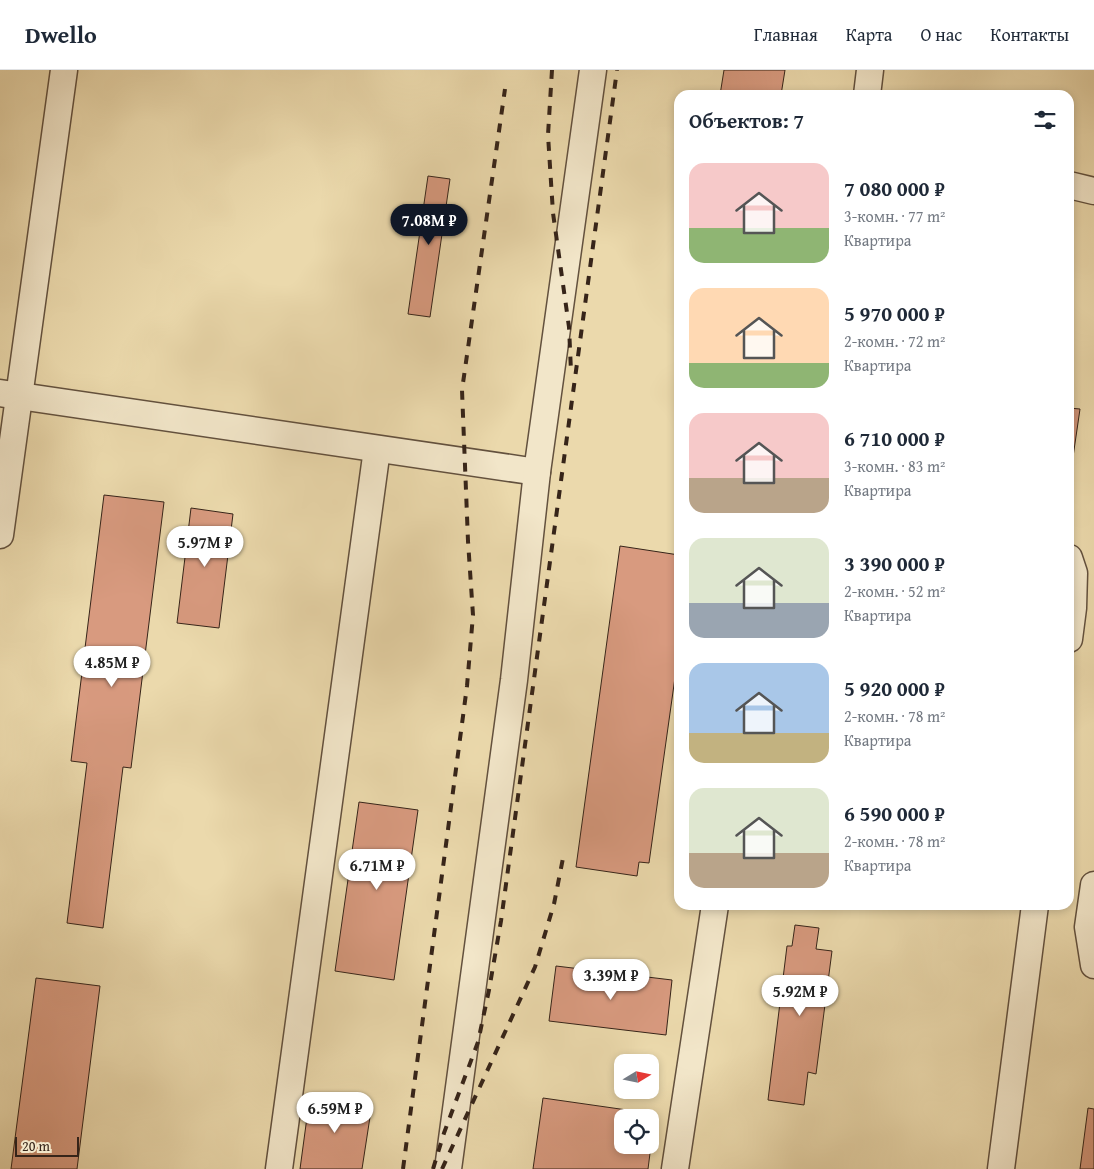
<!DOCTYPE html>
<html lang="ru">
<head>
<meta charset="utf-8">
<style>
	:root { --surface:#fff; --page:#f2f2f3; --text:#1f2937; --muted:#747a83; --line:#e0e1e3; --accent:#111827 }
	body { margin:0; font-family:"Gentium Book Plus",serif; background:var(--page); color:var(--text); height:100vh; display:flex; flex-direction:column; font-size:19px; white-space:nowrap }
	* { box-sizing:border-box; margin:0 }
	p { font-size:16px; color:var(--muted) }
	.icon { flex:none; width:28px; height:28px; fill:none; stroke:currentColor; stroke-width:2; stroke-linecap:round; stroke-linejoin:round }
	.map { position:relative; flex:1; overflow:hidden }
	.panel { position:absolute; left:674px; top:20px; width:400px; height:820px; display:flex; flex-direction:column; background:var(--surface); border-radius:15px; box-shadow:0 2px 8px #0003 }
	.panel>* { flex:none }
	.needle { width:32px; rotate:80deg }
	.controls { position:absolute; left:614px; top:984px; display:grid; gap:10px }
	.controls a { display:grid; place-items:center; width:45px; height:45px; border-radius:10px; background:var(--surface); box-shadow:0 2px 8px #0003; font-size:25px }
	.scale { position:absolute; left:15px; bottom:12px; width:64px; box-sizing:border-box; padding-left:5px; border:2px solid #362419; border-top:0; font-size:14px; line-height:18px; white-space:nowrap; color:#362419; -webkit-text-stroke:4px #f2e6c9; paint-order:stroke }
	.price { position:absolute; translate:-50% -42px; padding:0 11px; border-radius:18px; background:#fff; color:#222; font-size:16px; line-height:32px; filter:drop-shadow(0 1px 2px #0008) }
	.price::after { content:''; position:absolute; left:50%; top:30px; width:15px; height:11px; margin-left:-8px; background:inherit; clip-path:polygon(0 0,100% 0,50% 100%) }
	.price.selected { background:var(--accent); color:#fff }
	ul { padding:0; list-style:none }
	li { display:flex; align-items:center; gap:15px; height:125px; padding:0 15px }
	li span { display:grid; place-items:center; flex:none; width:140px; height:100px; border-radius:15px; color:#555 }
	li>.icon { margin-inline-start:auto }
	span .icon { width:60px; height:60px; fill:#fffc; stroke-width:1 }
	li b { font-size:21px }
	h2 { display:flex; justify-content:space-between; align-items:center; height:60px; padding:0 15px; font-size:21px }
	header { display:flex; align-items:center; gap:30px; box-sizing:border-box; height:70px; padding:0 25px; background:var(--surface); border-bottom:1px solid var(--line) }
	header strong { font-size:24px }
	nav { display:flex; gap:28px; margin-inline-start:auto; font-size:18px }
	.map>svg:first-child { display:block }
</style>
</head>
<body>
<header>
<strong>Dwello</strong>
<nav><a>Главная</a><a>Карта</a><a>О нас</a><a>Контакты</a></nav>
</header>
<div class="map">
<svg width="1094" height="1099" viewBox="0 0 1094 1099">
	<rect width="100%" height="100%" fill="#ebd9ac"/>
	<filter id="stains"><feTurbulence type="fractalNoise" baseFrequency=".004" numOctaves="4"/><feColorMatrix values="0 0 0 0 .2 0 0 0 0 .09 0 0 0 0 .02 0 0 0 .5 -.17"/></filter>
	<radialGradient id="worn" r=".72"><stop offset=".6" stop-color="#630" stop-opacity="0"/><stop offset="1" stop-color="#630" stop-opacity=".3"/></radialGradient>
	<g fill="#d89a7f" stroke="#362419" fill-rule="evenodd">
		<polygon points="724,0 785,0 781,25 720,25"/>
		<polygon points="428,106 450,109 430,247 408,244"/>
		<polygon points="1069,338 1080,339 1073,387 1069,386"/>
		<polygon points="104,425 164,432 131,698 123,697 103,858 67,853 87,693 71,691"/>
		<polygon points="191,438 233,444 219,558 177,553"/>
		<polygon points="620,476 679,485 675,512 679,512 679,579 649,793 639,792 637,806 576,797"/>
		<polygon points="359,732 418,740 394,910 335,901"/>
		<polygon points="795,855 819,858 816,879 832,881 816,1004 808,1002 804,1035 768,1030 787,876 792,876"/>
		<polygon points="556,896 672,910 666,965 549,951"/>
		<polygon points="36,908 100,916 77,1099 11,1099"/>
		<polygon points="310,1025 372,1034 362,1099 300,1099"/>
		<path d="M 543,1028 L 655,1044 L 648,1099 L 533,1099 ZM 622,1048 L 650,1048 L 650,1075 L 622,1075 Z"/>
		<polygon points="1088,1038 1094,1039 1094,1099 1080,1099"/>
	</g>
	<g fill="none" stroke-linecap="round" stroke-linejoin="round">
		<g stroke="#63513e" stroke-width="29">
			<g id="minor">
				<polyline points="867,25 870,0"/>
				<polyline points="1069,115 1094,121"/>
				<polyline points="0,323 537,402"/>
				<polyline points="0,465 64,0"/>
				<polyline points="1069,488 1074,503 1073,538 1069,569"/>
				<polyline points="1094,815 1088,857 1094,895"/>
				<polyline points="279,1099 377,379"/>
				<polyline points="448,1099 514,610 537,402 593,0"/>
				<polyline points="675,1099 715,835"/>
				<polyline points="1001,1099 1035,835"/>
			</g>
		</g>
		<use href="#minor" stroke="#f2e6c9" stroke-width="26"/>
		<g stroke="#362419" stroke-width="4" stroke-dasharray="9 9" stroke-linecap="butt">
			<polyline points="552,0 548,65 553,143 569,257 571,301"/>
			<polyline points="403,1099 467,616 473,545 468,471 462,320 505,19"/>
			<polyline points="433,1099 444,1063 478,972 489,920 501,851 617,0"/>
			<polyline points="442,1099 535,897 554,834 563,788"/>
		</g>
	</g>
	<rect width="100%" height="100%" filter="url(#stains)"/>
	<rect width="100%" height="100%" fill="url(#worn)"/>
</svg>
<div class="controls">
<a><svg class="needle" viewBox="-14 -14 28 28"><path d="M0-13l5 13h-10z" fill="#e53935"/><path d="M0 13l5-13h-10z" fill="#747a83"/></svg></a>
<a><svg class="icon" aria-label="locate" viewBox="0 0 24 24"><circle cx="12" cy="12" r="6"/><path d="M12 2v4M12 18v4M2 12h4M18 12h4"/></svg></a>
</div>
<div class="scale">20 m</div>
<b class="price selected" style="left:429px;top:176px">7.08M ₽</b>
<b class="price" style="left:205px;top:498px">5.97M ₽</b>
<b class="price" style="left:112px;top:618px">4.85M ₽</b>
<b class="price" style="left:377px;top:821px">6.71M ₽</b>
<b class="price" style="left:611px;top:931px">3.39M ₽</b>
<b class="price" style="left:800px;top:947px">5.92M ₽</b>
<b class="price" style="left:335px;top:1064px">6.59M ₽</b>
<section class="panel">
<h2>Объектов: 7<svg class="icon" aria-label="filters" viewBox="0 0 24 24"><path d="M4 7h16M4 17h16"/><circle cx="9" cy="7" r="2"/><circle cx="15" cy="17" r="2"/></svg></h2>
<ul>
<li><span style="background:linear-gradient(#f6c9c9 65%,#8fb573 0)"><svg class="icon" aria-label="home" viewBox="0 0 24 24"><path d="M3 11l9-7 9 7M6 9v11h12V9"/></svg></span><div><b>7 080 000 ₽</b><p>3-комн. · 77 m²</p><p>Квартира</p></div></li>
<li><span style="background:linear-gradient(#ffd9b3 75%,#8fb573 0)"><svg class="icon" aria-label="home" viewBox="0 0 24 24"><path d="M3 11l9-7 9 7M6 9v11h12V9"/></svg></span><div><b>5 970 000 ₽</b><p>2-комн. · 72 m²</p><p>Квартира</p></div></li>
<li><span style="background:linear-gradient(#f6c9c9 65%,#b9a48a 0)"><svg class="icon" aria-label="home" viewBox="0 0 24 24"><path d="M3 11l9-7 9 7M6 9v11h12V9"/></svg></span><div><b>6 710 000 ₽</b><p>3-комн. · 83 m²</p><p>Квартира</p></div></li>
<li><span style="background:linear-gradient(#dfe7d0 65%,#9aa5b1 0)"><svg class="icon" aria-label="home" viewBox="0 0 24 24"><path d="M3 11l9-7 9 7M6 9v11h12V9"/></svg></span><div><b>3 390 000 ₽</b><p>2-комн. · 52 m²</p><p>Квартира</p></div></li>
<li><span style="background:linear-gradient(#a9c7e8 70%,#c2b280 0)"><svg class="icon" aria-label="home" viewBox="0 0 24 24"><path d="M3 11l9-7 9 7M6 9v11h12V9"/></svg></span><div><b>5 920 000 ₽</b><p>2-комн. · 78 m²</p><p>Квартира</p></div></li>
<li><span style="background:linear-gradient(#dfe7d0 65%,#b9a48a 0)"><svg class="icon" aria-label="home" viewBox="0 0 24 24"><path d="M3 11l9-7 9 7M6 9v11h12V9"/></svg></span><div><b>6 590 000 ₽</b><p>2-комн. · 78 m²</p><p>Квартира</p></div></li>
</ul>
</section>
</div>
</body>
</html>
